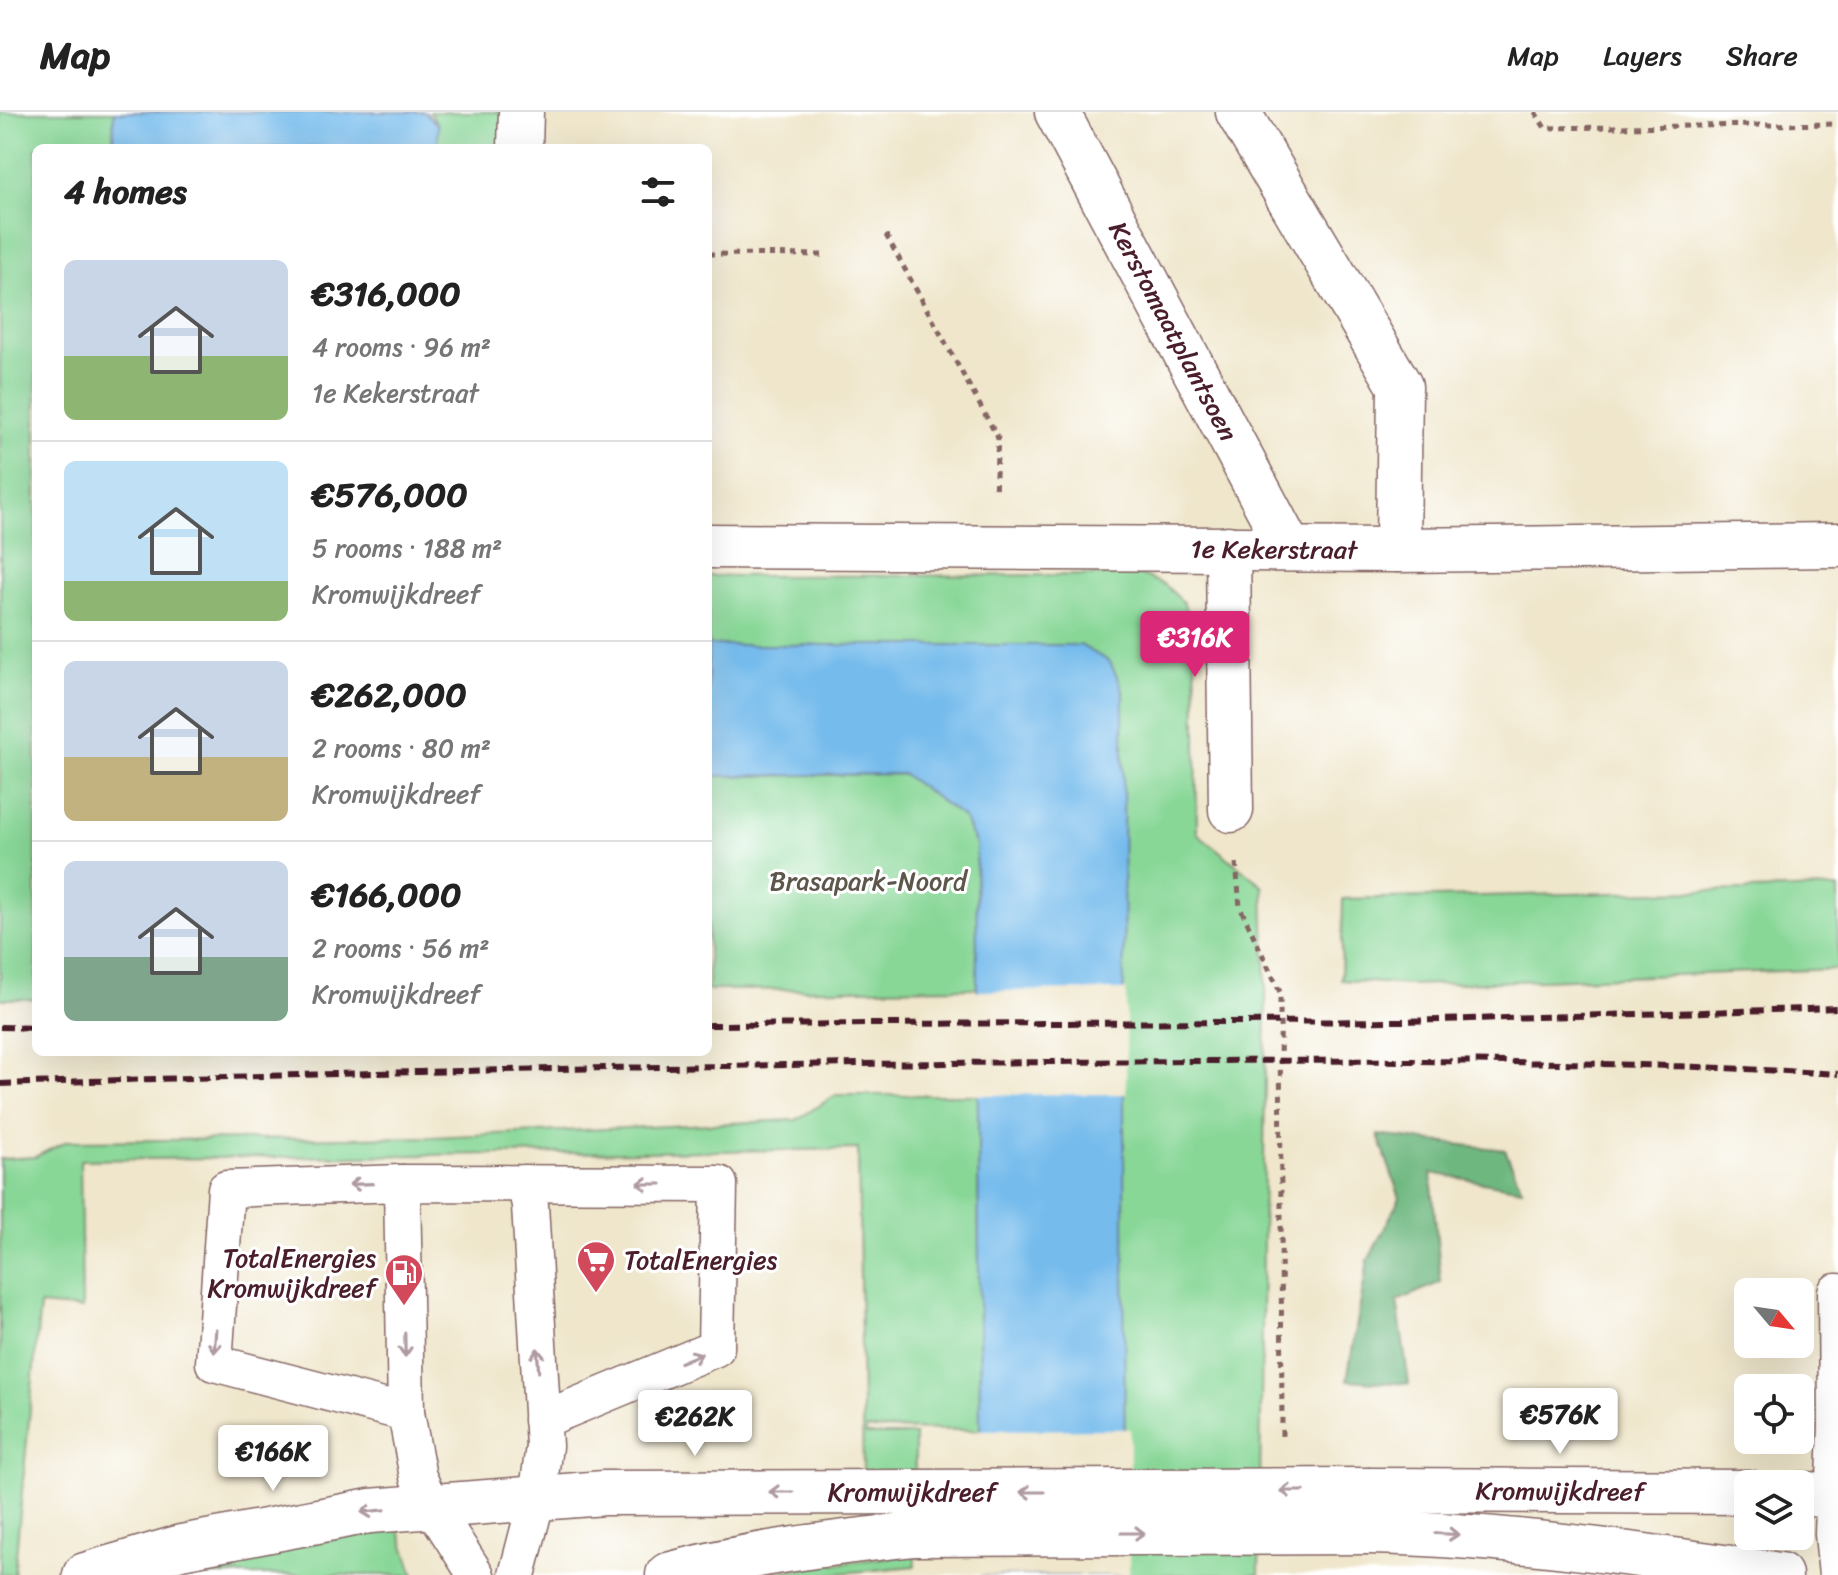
<!DOCTYPE html>
<html lang="en">
<head>
<meta charset="utf-8">
<style>
	:root { --surface:#fff; --page:#f2f2f2; --text:#222; --muted:#767676; --line:#e0e0e0; --accent:#db2777 }
	body { margin:0; font-family:Sriracha,sans-serif; background:var(--page); color:var(--text); height:100vh; display:flex; flex-direction:column; font-size:30px; white-space:nowrap }
	* { box-sizing:border-box; margin:0 }
	p { font-size:26px; color:var(--muted) }
	.icon { flex:none; width:44px; height:44px; fill:none; stroke:currentColor; stroke-width:2; stroke-linecap:round; stroke-linejoin:round }
	.map { position:relative; flex:1; overflow:hidden }
	.panel { position:absolute; left:32px; top:32px; width:680px; height:912px; display:flex; flex-direction:column; background:var(--surface); border-radius:12px; box-shadow:0 8px 32px #0002 }
	.panel>* { flex:none }
	.needle { width:52px; rotate:119deg }
	.buttons { position:absolute; left:1734px; top:1166px; display:grid; gap:16px }
	.buttons a { display:grid; place-items:center; width:80px; height:80px; border-radius:12px; background:var(--surface); box-shadow:0 8px 32px #0002; font-size:40px }
	.price { position:absolute; translate:-50% -68px; padding:0 18px; border-radius:8px; background:#fff; color:#222; font-size:26px; line-height:52px; filter:drop-shadow(0 2px 4px #0008) }
	.price::after { content:''; position:absolute; left:50%; top:48px; width:24px; height:18px; margin-left:-12px; background:inherit; clip-path:polygon(0 0,100% 0,50% 100%) }
	.price.selected { background:var(--accent); color:#fff }
	ul { padding:0; list-style:none }
	li { display:flex; align-items:center; gap:24px; height:200px; padding:0 32px }
	li+li { border-top:2px solid var(--line) }
	li span { display:grid; place-items:center; flex:none; width:224px; height:160px; border-radius:12px; color:#555 }
	li>.icon { margin-inline-start:auto }
	span .icon { width:96px; height:96px; fill:#fffc; stroke-width:1 }
	li b { font-size:34px }
	h2 { display:flex; justify-content:space-between; align-items:center; height:96px; padding:0 32px; font-size:34px }
	header { display:flex; align-items:center; gap:48px; box-sizing:border-box; height:112px; padding:0 40px; background:var(--surface); border-bottom:2px solid var(--line) }
	header strong { font-size:38px }
	nav { display:flex; gap:44px; margin-inline-start:auto; font-size:28px }
	.map>svg:first-child { display:block }
</style>
</head>
<body>
<header>
<strong>Map</strong>
<nav><a>Map</a><a>Layers</a><a>Share</a></nav>
</header>
<div class="map">
<svg width="1838" height="1463" viewBox="0 0 1838 1463">
	<rect width="100%" height="100%" fill="#fff"/>
	<filter id="ink" filterUnits="userSpaceOnUse"><feTurbulence type="fractalNoise" baseFrequency=".0125" numOctaves="2"/><feDisplacementMap in="SourceGraphic" scale="16" xChannelSelector="R" yChannelSelector="G"/><feConvolveMatrix kernelMatrix="1 2 1 2 8 2 1 2 1" color-interpolation-filters="sRGB"/></filter>
	<filter id="wash" filterUnits="userSpaceOnUse"><feTurbulence type="fractalNoise" baseFrequency=".006" numOctaves="4" result="noise"/><feDisplacementMap in="SourceGraphic" scale="32" xChannelSelector="R" yChannelSelector="G"/><feGaussianBlur stdDeviation="1.8" result="paint"/><feColorMatrix in="noise" values="0 0 0 0 0 0 0 0 0 0 0 0 0 0 0 0 0 1.4 0 .05"/><feComposite in="paint" operator="in"/></filter>
	<g filter="url(#wash)">
		<rect width="100%" height="100%" fill="#efe6cb"/>
		<g fill="#88d797" stroke="#697b61" stroke-width="2">
			<polygon points="0,0 114,0 113,36 36,36 36,887 0,887"/>
			<polygon points="430,0 505,0 505,36 438,36 438,13"/>
			<polygon points="1142,463 1165,473 1183,490 1195,522 1197,721 1263,774 1266,881 1259,1463 1124,1463 1122,876 1110,550 1080,533 708,533 708,464"/>
			<polygon points="904,662 964,706 976,733 979,876 708,878 708,664"/>
			<polygon points="1838,776 1838,857 1411,873 1341,868 1343,787"/>
			<polygon points="836,983 978,983 980,1318 866,1317 866,1323 915,1323 915,1362 863,1361 858,1037 80,1048 82,1197 40,1193 14,1463 0,1463 0,1047 35,1045 67,1029 432,1025 796,1008"/>
			<polygon points="398,1415 414,1463 153,1463 173,1457"/>
			<polygon points="915,1442 915,1454 822,1463 746,1463"/>
		</g>
		<polygon fill="#6eb880" stroke="#5c6c56" stroke-width="2" points="1378,1023 1505,1038 1522,1077 1431,1061 1441,1170 1397,1189 1409,1272 1347,1268 1368,1148 1400,1086"/>
		<g fill="#75bbec" stroke="#606d8c" stroke-width="2">
			<polygon points="114,0 425,0 438,13 438,36 113,36"/>
			<polygon points="708,533 1080,533 1110,550 1123,578 1125,1463 981,1463 976,733 964,706 903,662 708,664"/>
		</g>
		<g fill="#efe6cb">
			<polygon points="1126,878 1126,982 974,983 975,879"/>
			<polygon points="1130,1317 1129,1463 977,1463 976,1318"/>
		</g>
	</g>
	<g filter="url(#ink)">
		<g fill="none" stroke-linecap="round" stroke-linejoin="round">
			<g stroke="#846563" stroke-width="39">
				<g id="lane">
					<polyline points="402,1071 406,1301 418,1365 432,1394 476,1463"/>
					<polyline points="406,1301 214,1251 226,1077 402,1071 719,1072 716,1236 542,1308"/>
					<polyline points="517,1463 537,1386 544,1334 530,1093 525,1071"/>
					<polyline points="1837,1463 1833,1422 1837,1315 1836,1180 1838,1180"/>
				</g>
			</g>
			<g stroke="#846563" stroke-width="47">
				<g id="street">
					<path id="s1" d="M 1057,0 L 1289,436"/>
					<polyline points="1238,0 1400,274 1398,438"/>
					<polyline points="520,36 521,0"/>
					<path id="s2" d="M 708,434 L 1398,438 L 1838,433"/>
					<polyline points="1228,436 1231,698"/>
				</g>
			</g>
			<g stroke="#846563" stroke-width="47">
				<g id="secondary">
					<path id="s3" d="M 1370,1378 L 1748,1380"/>
					<polyline points="1800,1382 1838,1383"/>
					<path d="M 1369,1420 C 1510,1423 1641,1443 1780,1463"/>
					<polyline points="85,1463 181,1435 370,1399 604,1381 915,1380"/>
					<path d="M 668,1463 C 749,1441 831,1431 915,1422"/>
				</g>
			</g>
			<g stroke="#846563" stroke-width="5" stroke-dasharray="6 6" stroke-linecap="butt">
				<polyline points="1535,0 1545,16 1838,12"/>
				<polyline points="886,123 998,326 995,381"/>
				<polyline points="708,142 828,143"/>
				<polyline points="1236,751 1240,795 1280,880 1282,1324"/>
			</g>
			<use href="#lane" stroke="#fff" stroke-width="36"/>
			<use href="#street" stroke="#fff" stroke-width="44"/>
			<use href="#secondary" stroke="#fff" stroke-width="44"/>
			<g stroke="#4a1f2b" stroke-width="6" stroke-dasharray="12 6" stroke-linecap="butt">
				<polyline points="708,913 1405,909 1838,896"/>
				<polyline points="0,915 36,916"/>
				<path d="M 0,972 C 351,960 702,953 1053,950 C 1315,948 1577,946 1838,962"/>
			</g>
			<g stroke="#846563" stroke-width="47" stroke-linecap="butt">
				<g id="secondary-bridge">
					<polyline points="915,1380 1370,1378"/>
					<polyline points="915,1422 1369,1420"/>
				</g>
			</g>
			<use href="#secondary-bridge" stroke="#fff" stroke-width="44"/>
		</g>
		<defs><path id="oneway-shaft" d="M-6 0H5M1.5-3L5.5 0L1.5 3" fill="none" stroke-width="1.6" stroke-linecap="round" stroke-linejoin="round" transform="scale(2)"/></defs>
		<g stroke="#ae9aa0">
			<use href="#oneway-shaft" transform="translate(361 1072) rotate(178)"/>
			<use href="#oneway-shaft" transform="translate(649 1072) rotate(-180)"/>
			<use href="#oneway-shaft" transform="translate(215 1229) rotate(94)"/>
			<use href="#oneway-shaft" transform="translate(405 1233) rotate(89)"/>
			<use href="#oneway-shaft" transform="translate(691 1246) rotate(-22)"/>
			<use href="#oneway-shaft" transform="translate(538 1248) rotate(-93)"/>
			<use href="#oneway-shaft" transform="translate(1292 1379) rotate(180)"/>
			<use href="#oneway-shaft" transform="translate(781 1380) rotate(-180)"/>
			<use href="#oneway-shaft" transform="translate(1032 1380) rotate(180)"/>
			<use href="#oneway-shaft" transform="translate(373 1399) rotate(174)"/>
			<use href="#oneway-shaft" transform="translate(1133 1421)"/>
			<use href="#oneway-shaft" transform="translate(1447 1422) rotate(3)"/>
		</g>
	</g>
	<defs>
		<g id="supermarket-pin" transform="scale(2)"><path d="M0 17L-7.5 6A9.5 9.5 0 1 1 7.5 6Z" fill="#d1495b" stroke="#fff"/><path d="M-6-5.5h2.5l.6 2H6L4.5 2H-2.5L-4.4-4H-6ZM-1.5 3.2a1.3 1.3 0 1 0 .1 0ZM3 3.2a1.3 1.3 0 1 0 .1 0Z" fill="#fff"/></g>
		<g id="fuel-pin" transform="scale(2)"><path d="M0 17L-7.5 6A9.5 9.5 0 1 1 7.5 6Z" fill="#d1495b" stroke="#fff"/><path d="M-5.5-6h7V0h2V4h1.3V-2.5L3-4.5l.8-.8L6-3V5H2.5V1h-1V6h-7ZM-4.2-4.7v3.2H.2V-4.7Z" fill="#fff"/></g>
	</defs>
	<g fill-rule="evenodd">
		<use href="#supermarket-pin" x="596" y="1148"/>
		<use href="#fuel-pin" x="404" y="1161"/>
	</g>
	<g text-anchor="middle" dominant-baseline="central" stroke-width="6" stroke-linejoin="round" paint-order="stroke">
		<g font-size="26" fill="#4a1f2b" stroke="#fff">
			<text stroke="none"><textPath href="#s1" startOffset="248">Kerstomaatplantsoen</textPath></text>
			<text stroke="none"><textPath href="#s2" startOffset="566">1e Kekerstraat</textPath></text>
			<text stroke="none"><textPath href="#s3" startOffset="190">Kromwijkdreef</textPath></text>
			<text x="912" y="1380">Kromwijkdreef</text>
		</g>
		<g font-size="26" fill="#5d564b" stroke="#fff">
			<text x="868" y="769">Brasapark-Noord</text>
		</g>
		<g font-size="26" fill="#4a1f2b" stroke="#fff" text-anchor="end">
			<text x="376" y="1146">TotalEnergies<tspan x="376" dy="30">Kromwijkdreef</tspan></text>
			<text x="624" y="1148" text-anchor="start">TotalEnergies</text>
		</g>
	</g>
</svg>
<div class="buttons">
<a><svg class="needle" viewBox="-14 -14 28 28"><path d="M0-13l5 13h-10z" fill="#e53935"/><path d="M0 13l5-13h-10z" fill="#767676"/></svg></a>
<a><svg class="icon" aria-label="locate" viewBox="0 0 24 24"><circle cx="12" cy="12" r="6"/><path d="M12 2v4M12 18v4M2 12h4M18 12h4"/></svg></a>
<a><svg class="icon" aria-label="layers" viewBox="0 0 24 24"><path d="M12 4l9 5-9 5-9-5zM3 14l9 5 9-5"/></svg></a>
</div>
<b class="price selected" style="left:1195px;top:567px">€316K</b>
<b class="price" style="left:1560px;top:1344px">€576K</b>
<b class="price" style="left:695px;top:1346px">€262K</b>
<b class="price" style="left:273px;top:1381px">€166K</b>
<section class="panel">
<h2>4 homes<svg class="icon" aria-label="filters" viewBox="0 0 24 24"><path d="M4 7h16M4 17h16"/><circle cx="9" cy="7" r="2"/><circle cx="15" cy="17" r="2"/></svg></h2>
<ul>
<li><span style="background:linear-gradient(#c9d6e8 60%,#8fb573 0)"><svg class="icon" aria-label="home" viewBox="0 0 24 24"><path d="M3 11l9-7 9 7M6 9v11h12V9"/></svg></span><div><b>€316,000</b><p>4 rooms · 96 m²</p><p>1e Kekerstraat</p></div></li>
<li><span style="background:linear-gradient(#bfe0f5 75%,#8fb573 0)"><svg class="icon" aria-label="home" viewBox="0 0 24 24"><path d="M3 11l9-7 9 7M6 9v11h12V9"/></svg></span><div><b>€576,000</b><p>5 rooms · 188 m²</p><p>Kromwijkdreef</p></div></li>
<li><span style="background:linear-gradient(#c9d6e8 60%,#c2b280 0)"><svg class="icon" aria-label="home" viewBox="0 0 24 24"><path d="M3 11l9-7 9 7M6 9v11h12V9"/></svg></span><div><b>€262,000</b><p>2 rooms · 80 m²</p><p>Kromwijkdreef</p></div></li>
<li><span style="background:linear-gradient(#c9d6e8 60%,#7fa58c 0)"><svg class="icon" aria-label="home" viewBox="0 0 24 24"><path d="M3 11l9-7 9 7M6 9v11h12V9"/></svg></span><div><b>€166,000</b><p>2 rooms · 56 m²</p><p>Kromwijkdreef</p></div></li>
</ul>
</section>
</div>
</body>
</html>
